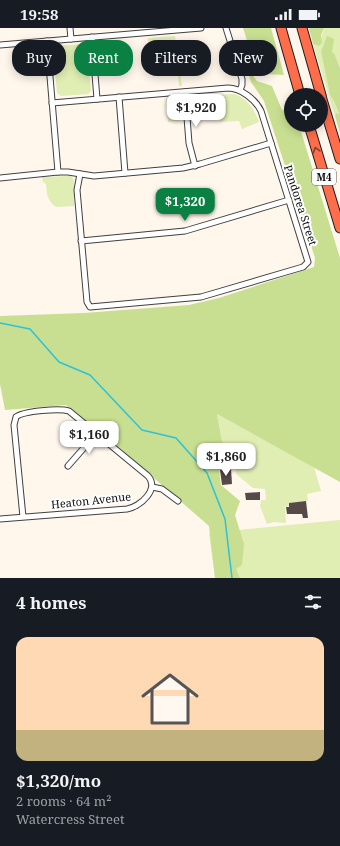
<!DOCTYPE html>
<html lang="en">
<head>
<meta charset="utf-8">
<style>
	:root { --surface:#171b24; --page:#242831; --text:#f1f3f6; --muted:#9ea1a6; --accent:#0b8043 }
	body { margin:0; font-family:"Noto Serif",serif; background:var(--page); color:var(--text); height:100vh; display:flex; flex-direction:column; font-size:15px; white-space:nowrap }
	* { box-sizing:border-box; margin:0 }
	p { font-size:13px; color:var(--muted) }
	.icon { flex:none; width:22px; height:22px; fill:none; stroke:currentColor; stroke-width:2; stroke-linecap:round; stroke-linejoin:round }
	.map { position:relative; height:550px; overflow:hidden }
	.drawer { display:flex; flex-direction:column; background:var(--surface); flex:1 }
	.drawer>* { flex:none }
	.guide { position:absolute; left:12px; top:12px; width:316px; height:36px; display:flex; gap:8px }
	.buttons { position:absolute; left:284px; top:60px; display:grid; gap:8px }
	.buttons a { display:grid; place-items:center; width:44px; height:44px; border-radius:50%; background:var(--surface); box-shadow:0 2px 10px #0003; font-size:20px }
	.price { position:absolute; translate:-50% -34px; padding:0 9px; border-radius:8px; background:#fff; color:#222; font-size:13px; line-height:26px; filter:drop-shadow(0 1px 2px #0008) }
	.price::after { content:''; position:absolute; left:50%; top:24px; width:12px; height:9px; margin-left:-6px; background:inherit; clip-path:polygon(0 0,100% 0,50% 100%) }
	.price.selected { background:var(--accent); color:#fff }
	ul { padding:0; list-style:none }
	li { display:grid; align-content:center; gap:8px; height:212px; padding:0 16px }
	li span { display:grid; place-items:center; height:124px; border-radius:12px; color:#555 }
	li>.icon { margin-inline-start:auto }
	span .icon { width:72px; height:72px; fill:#fffc; stroke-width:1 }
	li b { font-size:17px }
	h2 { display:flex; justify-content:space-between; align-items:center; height:48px; padding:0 16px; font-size:17px }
	.pill { padding:0 14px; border-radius:16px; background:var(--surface); box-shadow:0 2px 10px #0003; font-size:14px; line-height:36px }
	.pill.selected { background:var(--accent); color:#fff }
	.status { display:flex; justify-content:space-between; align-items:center; height:28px; padding:0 20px; background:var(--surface); direction:ltr }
	.status svg { height:11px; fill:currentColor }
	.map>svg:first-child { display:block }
</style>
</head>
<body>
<div class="status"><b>19:58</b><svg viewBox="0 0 49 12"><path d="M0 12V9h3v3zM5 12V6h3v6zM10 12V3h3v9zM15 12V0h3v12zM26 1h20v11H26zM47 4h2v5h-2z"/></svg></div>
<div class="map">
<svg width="340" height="550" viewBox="0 0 340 550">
	<rect width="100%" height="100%" fill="#fff6ec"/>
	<g fill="#e0edb3">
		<polygon points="324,0 340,0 340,40 334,25 332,24 332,15 321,24 330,67 334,73 339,87 336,85 335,88 313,16 319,18"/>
		<polygon points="175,8 182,58 179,58 177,33 150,35 148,10"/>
		<polygon points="84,16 87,19 91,63 88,66 61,68 57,65 53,21 56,18"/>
		<path d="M 234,66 C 246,69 255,82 259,94 L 242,101 L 239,93 L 220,94 L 219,90 L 193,93 L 192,81 L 218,79 L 217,67 Z"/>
		<polygon points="177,70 180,73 182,92 168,94 166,71"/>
		<path d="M 70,148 L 72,149 L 74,153 L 74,178 L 56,179 C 47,172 47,167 46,156 L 43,154 L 42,149 Z"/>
		<polygon points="217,386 314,439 321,463 307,466 308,473 289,475 289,478 285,479 286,495 274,494 267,496 260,478 261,472 266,472 265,461 253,460 236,446 235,440 227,441"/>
		<polygon points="340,492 340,550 215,550 209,505"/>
	</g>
	<g fill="#c8df91">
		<polygon points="243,0 271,0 284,47 264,46 253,31"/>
		<polygon points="309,0 324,0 321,7 322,15 319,18 313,16"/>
		<polygon points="327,8 334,11 332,24 334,25 340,40 340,105 335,88 336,85 339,86 334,73 330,67 321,24"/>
		<polygon points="246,38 257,53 272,58 282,82 291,81 291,97 299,97 340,230 340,454 217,386 227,441 219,442 221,457 240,473 235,487 244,516 242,537 236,541 240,550 215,550 209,498 117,418 66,377 5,382 0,356 0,288 84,285 189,277 219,270 314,239 315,230 264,73 251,54"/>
	</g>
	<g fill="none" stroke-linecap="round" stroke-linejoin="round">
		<polyline stroke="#2dc1d8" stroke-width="1.5" points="0,295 30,301 59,334 90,347 142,402 176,410 207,445 225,491 232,550"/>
	</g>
	<g fill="#564a48">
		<polygon points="231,441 232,456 222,457 220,442"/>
		<polygon points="260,464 260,472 246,472 245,465"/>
		<polygon points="306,473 308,490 303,490 302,486 287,486 286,479 289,479 289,475"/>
	</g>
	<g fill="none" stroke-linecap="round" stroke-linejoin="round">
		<g stroke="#404040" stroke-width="7">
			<g id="street">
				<polyline points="70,0 71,11"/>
				<polyline points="226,0 242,51 242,57 240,62"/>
				<polyline points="92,9 97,71"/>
				<polyline points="47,13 58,144"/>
				<polyline points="0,17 201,0"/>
				<polyline points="185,64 189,115 195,138"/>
				<polyline points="119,69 125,145"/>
				<path d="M 52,75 L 228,60 C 241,60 256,72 261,83 L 308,234 L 303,239 L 201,269 L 90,279 L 87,274 L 77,162 L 80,146"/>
				<polyline points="0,150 58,144 68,144 94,148 183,140 200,136 271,115"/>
				<polyline points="81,213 185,203 289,172"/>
				<polyline points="68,438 97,405"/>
				<polyline points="152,459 162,461 178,473"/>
				<path d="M 0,491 L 127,481 C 140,479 160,461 148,448 L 69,383 C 60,380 23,383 16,389 L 14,397 L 23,489"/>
			</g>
		</g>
		<g stroke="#1e1e1e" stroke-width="11">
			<g id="highway">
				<polyline points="281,0 300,67"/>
				<polyline points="302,0 321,67"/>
				<polyline points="321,68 340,131"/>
				<polyline points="309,97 340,200"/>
			</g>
		</g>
		<use href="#street" stroke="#fff" stroke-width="5"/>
		<use href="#highway" stroke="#ff6d4a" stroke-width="9"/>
	</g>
	<defs><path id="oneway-chevron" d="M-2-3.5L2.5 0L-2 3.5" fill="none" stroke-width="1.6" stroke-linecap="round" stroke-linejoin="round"/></defs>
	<use stroke="#863d2c" href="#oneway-chevron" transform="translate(316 122) rotate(-107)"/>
	<g text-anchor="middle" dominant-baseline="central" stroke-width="4" stroke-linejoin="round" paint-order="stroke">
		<rect fill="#fff" stroke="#565656" stroke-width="1" x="312" y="141" width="24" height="16" rx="3"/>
		<g font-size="10" font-weight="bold" fill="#0d0d0d">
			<text x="324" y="149">M4</text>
		</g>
		<g font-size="11" fill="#0d0d0d" stroke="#fff">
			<text transform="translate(301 177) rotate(72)">Pandorea Street</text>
			<text transform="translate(91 472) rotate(-6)">Heaton Avenue</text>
		</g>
	</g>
</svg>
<div class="buttons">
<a><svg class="icon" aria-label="locate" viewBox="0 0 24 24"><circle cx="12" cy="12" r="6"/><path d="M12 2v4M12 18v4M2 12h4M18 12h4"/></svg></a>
</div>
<b class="price" style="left:196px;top:100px">$1,920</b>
<b class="price selected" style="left:185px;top:194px">$1,320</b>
<b class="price" style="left:89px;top:427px">$1,160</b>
<b class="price" style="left:226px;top:449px">$1,860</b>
<div class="guide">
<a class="pill">Buy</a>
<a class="pill selected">Rent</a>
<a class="pill">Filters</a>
<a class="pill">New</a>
</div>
</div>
<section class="drawer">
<h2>4 homes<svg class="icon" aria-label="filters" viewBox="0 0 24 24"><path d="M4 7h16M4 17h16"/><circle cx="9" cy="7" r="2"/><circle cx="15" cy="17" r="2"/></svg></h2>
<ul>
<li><span style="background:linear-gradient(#ffd9b3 75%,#c2b280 0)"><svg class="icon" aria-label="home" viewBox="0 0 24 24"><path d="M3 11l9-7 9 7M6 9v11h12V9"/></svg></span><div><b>$1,320/mo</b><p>2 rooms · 64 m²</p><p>Watercress Street</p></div></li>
</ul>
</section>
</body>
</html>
